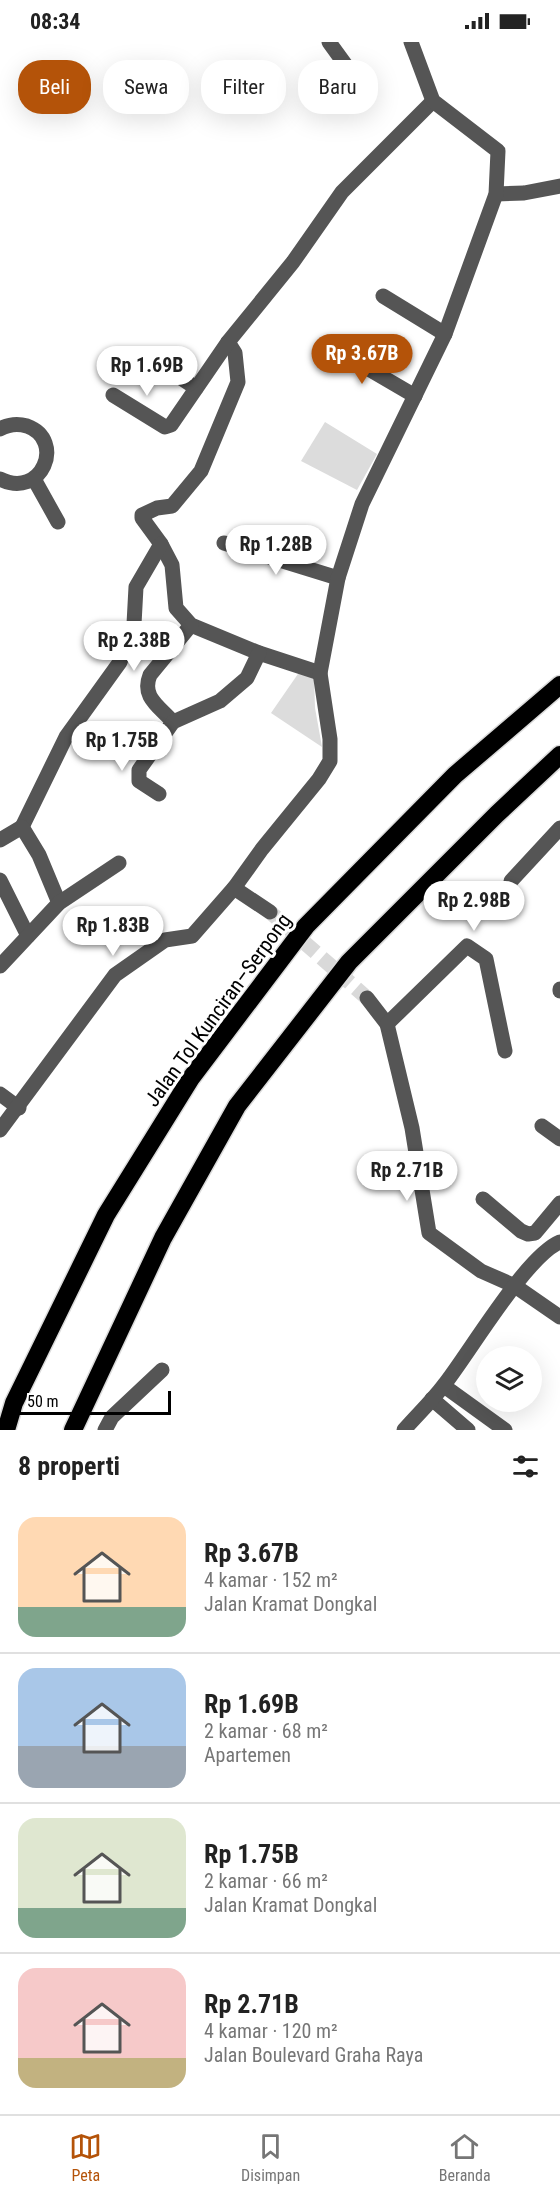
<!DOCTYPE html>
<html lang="id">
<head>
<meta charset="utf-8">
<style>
	:root { --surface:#fff; --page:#f6f6f6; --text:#222; --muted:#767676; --line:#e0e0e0; --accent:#b45309 }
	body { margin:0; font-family:"Roboto Condensed",sans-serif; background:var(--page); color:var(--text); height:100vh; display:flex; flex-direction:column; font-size:22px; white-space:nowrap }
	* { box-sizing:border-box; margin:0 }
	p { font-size:20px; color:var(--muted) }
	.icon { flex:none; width:33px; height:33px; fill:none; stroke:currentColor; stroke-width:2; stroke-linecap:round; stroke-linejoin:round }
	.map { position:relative; height:1388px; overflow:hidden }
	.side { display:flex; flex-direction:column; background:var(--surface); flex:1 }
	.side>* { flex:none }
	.guide { position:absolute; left:18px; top:18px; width:525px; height:54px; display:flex; gap:12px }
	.tools { position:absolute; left:476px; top:1304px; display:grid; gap:12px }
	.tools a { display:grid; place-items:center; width:66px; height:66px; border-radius:50%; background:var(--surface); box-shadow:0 6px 24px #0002; font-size:30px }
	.scale { position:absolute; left:18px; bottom:15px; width:153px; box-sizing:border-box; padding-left:6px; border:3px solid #000; border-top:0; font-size:16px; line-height:21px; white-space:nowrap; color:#000; -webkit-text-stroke:4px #fff; paint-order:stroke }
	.price { position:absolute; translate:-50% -51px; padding:0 14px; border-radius:21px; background:#fff; color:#222; font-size:20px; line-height:39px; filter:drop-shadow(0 2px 3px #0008) }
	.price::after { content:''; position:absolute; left:50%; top:36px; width:18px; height:14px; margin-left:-9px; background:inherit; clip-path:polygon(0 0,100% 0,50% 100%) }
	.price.active { background:var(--accent); color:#fff }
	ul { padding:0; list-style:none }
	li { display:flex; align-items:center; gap:18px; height:150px; padding:0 18px }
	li+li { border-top:2px solid var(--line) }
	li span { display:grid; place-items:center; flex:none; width:168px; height:120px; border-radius:18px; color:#555 }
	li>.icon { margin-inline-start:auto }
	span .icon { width:72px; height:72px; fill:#fffc; stroke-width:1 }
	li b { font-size:26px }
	h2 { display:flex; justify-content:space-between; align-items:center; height:72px; padding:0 18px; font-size:26px }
	.pill { padding:0 21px; border-radius:24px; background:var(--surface); box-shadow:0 6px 24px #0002; font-size:21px; line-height:54px }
	.pill.active { background:var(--accent); color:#fff }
	.status { display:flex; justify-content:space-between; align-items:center; height:42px; padding:0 30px; background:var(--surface); direction:ltr }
	.status svg { height:16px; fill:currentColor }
	.tab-bar { display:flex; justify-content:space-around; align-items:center; height:84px; border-top:2px solid var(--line); background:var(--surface); font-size:16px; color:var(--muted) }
	.tab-bar a { display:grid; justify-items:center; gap:3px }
	.tab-bar .active { color:var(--accent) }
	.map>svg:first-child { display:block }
</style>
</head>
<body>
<div class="status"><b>08:34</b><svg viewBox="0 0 49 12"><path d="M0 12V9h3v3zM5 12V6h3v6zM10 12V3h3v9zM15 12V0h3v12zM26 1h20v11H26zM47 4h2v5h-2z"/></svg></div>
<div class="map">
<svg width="560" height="1388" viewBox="0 0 560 1388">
	<rect width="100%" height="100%" fill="#fff"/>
	<g fill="#dcdcdc">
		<polygon points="325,380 377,412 357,448 301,419"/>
		<polygon points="300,629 314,634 315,666 322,705 271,671"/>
	</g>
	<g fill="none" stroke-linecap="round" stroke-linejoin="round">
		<polyline stroke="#d9d9d9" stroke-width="15" stroke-dasharray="15 8" stroke-linecap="butt" points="270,870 367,956"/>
		<g stroke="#dbdbdb" stroke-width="21">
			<g id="highway">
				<polyline points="6,1388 14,1361 106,1173 191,1036 306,884 455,733 560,643"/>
				<polyline points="73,1388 163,1196 237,1064 349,920 497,772 560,713"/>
			</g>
		</g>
		<g stroke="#555" stroke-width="15">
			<polyline points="329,0 350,29"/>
			<polyline points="496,152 524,151 560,144"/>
			<polyline points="383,254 445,292"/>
			<polyline points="228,300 235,311 238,340 201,429 172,464 157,466 142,473 142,476 161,502 172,523 176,566 191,583 259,611 320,631"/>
			<polyline points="326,302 415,354"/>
			<polyline points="151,316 196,346"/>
			<polyline points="113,353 165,385 171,383 228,300 293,220 342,150 433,59"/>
			<path d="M 0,387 C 9,382 17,381 27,384 C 66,398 42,458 0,437"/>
			<polyline points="34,437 58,480"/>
			<polyline points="224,501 338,536"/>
			<path d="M 173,680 C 159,664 141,655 150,633 L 191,583"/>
			<polyline points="159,752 139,739 139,728 173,680 220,659 247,636 259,611"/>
			<polyline points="22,785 66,695 120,620 134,582 136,545 161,502"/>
			<polyline points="0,798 22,785 39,813 59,861"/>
			<polyline points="0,838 28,894"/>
			<polyline points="511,839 560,786"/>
			<polyline points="234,846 262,807 319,737 330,719 330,697 320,631 338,536 362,462 445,292 496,152 498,109 433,59 411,0"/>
			<polyline points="0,924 59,861 119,821"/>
			<polyline points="560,947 560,949"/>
			<polyline points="367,956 387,982 412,1086 429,1191 481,1229 515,1244 560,1275"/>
			<polyline points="387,982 467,904 486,917 505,1009"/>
			<polyline points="0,1052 19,1066"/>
			<polyline points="542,1084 560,1097"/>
			<polyline points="0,1088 115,933 165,898 192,894 234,846 270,870"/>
			<polyline points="483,1157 521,1189 528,1192 535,1191 560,1161"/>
			<polyline points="444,1344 505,1388"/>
			<polyline points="432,1357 468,1388"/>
			<polyline points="105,1388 112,1375 162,1328"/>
			<path d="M 404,1388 C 417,1373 432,1359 444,1343 C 470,1310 526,1214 560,1200"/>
		</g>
		<use href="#highway" stroke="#000" stroke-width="18"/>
	</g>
	<g text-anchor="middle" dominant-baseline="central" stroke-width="6" stroke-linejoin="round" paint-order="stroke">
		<g font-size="21" fill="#000" stroke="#fff">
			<text transform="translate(218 968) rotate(-54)">Jalan Tol Kunciran–Serpong</text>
		</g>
	</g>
</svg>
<div class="tools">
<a><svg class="icon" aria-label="layers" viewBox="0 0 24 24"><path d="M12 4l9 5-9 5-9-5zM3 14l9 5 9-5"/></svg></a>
</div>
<div class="scale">50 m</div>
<b class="price active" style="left:362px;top:343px">Rp 3.67B</b>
<b class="price" style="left:147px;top:355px">Rp 1.69B</b>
<b class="price" style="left:276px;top:534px">Rp 1.28B</b>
<b class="price" style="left:134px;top:630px">Rp 2.38B</b>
<b class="price" style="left:122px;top:730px">Rp 1.75B</b>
<b class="price" style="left:474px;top:890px">Rp 2.98B</b>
<b class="price" style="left:113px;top:915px">Rp 1.83B</b>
<b class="price" style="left:407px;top:1160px">Rp 2.71B</b>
<div class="guide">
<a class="pill active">Beli</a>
<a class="pill">Sewa</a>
<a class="pill">Filter</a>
<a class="pill">Baru</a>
</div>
</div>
<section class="side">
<h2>8 properti<svg class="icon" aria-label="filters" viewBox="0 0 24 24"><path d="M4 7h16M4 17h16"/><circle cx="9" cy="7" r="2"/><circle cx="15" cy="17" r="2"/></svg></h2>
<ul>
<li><span style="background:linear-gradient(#ffd9b3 75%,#7fa58c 0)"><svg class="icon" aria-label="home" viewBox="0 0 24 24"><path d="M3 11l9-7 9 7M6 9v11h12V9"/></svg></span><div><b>Rp 3.67B</b><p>4 kamar · 152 m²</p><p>Jalan Kramat Dongkal</p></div></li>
<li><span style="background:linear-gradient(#a9c7e8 65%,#9aa5b1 0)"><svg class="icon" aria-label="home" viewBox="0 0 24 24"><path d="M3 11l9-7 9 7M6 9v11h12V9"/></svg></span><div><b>Rp 1.69B</b><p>2 kamar · 68 m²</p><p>Apartemen</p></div></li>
<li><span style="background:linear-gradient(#dfe7d0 75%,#7fa58c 0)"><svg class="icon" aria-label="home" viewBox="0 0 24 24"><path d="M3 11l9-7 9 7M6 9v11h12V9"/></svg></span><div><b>Rp 1.75B</b><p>2 kamar · 66 m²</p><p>Jalan Kramat Dongkal</p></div></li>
<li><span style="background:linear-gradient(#f6c9c9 75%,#c2b280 0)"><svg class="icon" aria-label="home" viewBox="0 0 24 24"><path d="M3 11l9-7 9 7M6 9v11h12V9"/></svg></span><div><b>Rp 2.71B</b><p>4 kamar · 120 m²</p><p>Jalan Boulevard Graha Raya</p></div></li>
</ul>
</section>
<nav class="tab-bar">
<a class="active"><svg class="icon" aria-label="map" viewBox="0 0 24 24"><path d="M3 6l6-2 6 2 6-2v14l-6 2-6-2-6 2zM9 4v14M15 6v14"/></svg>Peta</a>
<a><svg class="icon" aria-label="saved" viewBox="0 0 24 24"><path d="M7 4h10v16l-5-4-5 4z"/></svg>Disimpan</a>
<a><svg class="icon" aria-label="home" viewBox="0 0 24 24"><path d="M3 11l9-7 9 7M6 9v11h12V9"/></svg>Beranda</a>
</nav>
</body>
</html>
